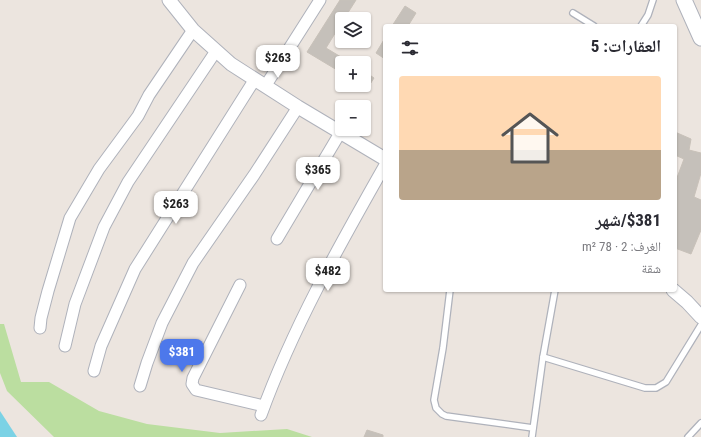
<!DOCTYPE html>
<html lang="ar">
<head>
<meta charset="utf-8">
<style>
	:root { --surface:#fff; --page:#f2f2f3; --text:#2b2b33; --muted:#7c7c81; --line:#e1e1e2; --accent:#4d78eb }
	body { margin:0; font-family:"Roboto Condensed","Noto Naskh Arabic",sans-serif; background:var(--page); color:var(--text); direction:rtl; height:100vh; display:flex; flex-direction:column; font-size:15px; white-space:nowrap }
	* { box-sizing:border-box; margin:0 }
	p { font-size:13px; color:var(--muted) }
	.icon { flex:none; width:22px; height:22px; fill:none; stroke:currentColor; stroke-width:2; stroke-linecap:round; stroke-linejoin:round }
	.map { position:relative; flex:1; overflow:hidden; direction:ltr }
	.drawer { position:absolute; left:383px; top:24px; width:294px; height:268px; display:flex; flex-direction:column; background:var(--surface); border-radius:4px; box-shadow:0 1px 3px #0004; direction:rtl }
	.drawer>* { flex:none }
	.controls { position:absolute; left:335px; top:12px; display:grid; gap:8px }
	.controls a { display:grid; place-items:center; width:36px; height:36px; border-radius:4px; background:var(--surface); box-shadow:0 1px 3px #0004; font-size:20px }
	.price { position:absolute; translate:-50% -34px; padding:0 9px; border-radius:8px; background:#fff; color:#222; font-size:13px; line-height:26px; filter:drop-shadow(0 1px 2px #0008) }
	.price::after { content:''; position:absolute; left:50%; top:24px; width:12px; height:9px; margin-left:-6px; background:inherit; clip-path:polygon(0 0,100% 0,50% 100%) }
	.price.current { background:var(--accent); color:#fff }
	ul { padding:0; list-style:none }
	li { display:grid; align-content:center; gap:8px; height:212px; padding:0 16px }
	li+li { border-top:1px solid var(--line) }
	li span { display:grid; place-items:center; height:124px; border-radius:4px; color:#555 }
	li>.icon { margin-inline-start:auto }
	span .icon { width:72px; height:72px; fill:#fffc; stroke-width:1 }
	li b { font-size:17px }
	h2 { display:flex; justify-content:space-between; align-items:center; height:48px; padding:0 16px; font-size:17px }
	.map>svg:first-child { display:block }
</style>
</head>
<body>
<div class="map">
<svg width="701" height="437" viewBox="0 0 701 437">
	<rect width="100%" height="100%" fill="#ece5df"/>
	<polygon fill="#bbdea0" points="0,324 4,324 21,382 49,382 99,411 147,424 220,433 287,429 312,437 54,437 7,391 0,373"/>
	<polygon fill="#7bd2e5" points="0,411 17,437 0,437"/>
	<g fill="#c5c0ba" stroke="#c8c1b9">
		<polygon points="340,0 356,0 344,19 342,19 342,22 326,48 351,63 342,63 342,73 307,52"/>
		<polygon points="405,6 416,13 408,26 392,26"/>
		<polygon points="385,38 385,59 376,53"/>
		<polygon points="364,71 374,78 367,89 360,85 364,85"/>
		<polygon points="675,132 691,139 689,150 701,153 701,173 694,197 701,200 701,230 691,254 675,248 675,183 684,159 675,155"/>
		<polygon points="367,430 383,435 383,437 364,437"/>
	</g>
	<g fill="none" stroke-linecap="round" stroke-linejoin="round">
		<g stroke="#afb2bb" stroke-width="8">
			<g id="service">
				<polyline points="573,13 594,26"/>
				<polyline points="641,26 648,15 653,0"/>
				<polyline points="450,290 443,348 434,400 436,408 442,414 446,416 533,428"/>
				<polyline points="543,357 645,388 656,388 666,382 701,325"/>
				<polyline points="532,437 543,357 555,290"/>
				<polyline points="688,437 701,423"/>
			</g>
		</g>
		<g stroke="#afb2bb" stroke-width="13">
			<g id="minor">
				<polyline points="266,85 320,0"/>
				<polyline points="277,239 340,133"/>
				<polyline points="240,285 193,378 192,384 196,390 264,406"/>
				<polyline points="40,328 41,318 48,291 70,218 99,169 138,116 149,95 193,30"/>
				<polyline points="65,346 75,304 104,227 128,182 216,51"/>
				<polyline points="94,371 101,346 135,269 255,79"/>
				<polyline points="140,386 147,363 162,323 193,263 254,175 298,107"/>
				<path d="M 261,415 C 293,327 339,246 385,165"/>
			</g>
		</g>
		<g stroke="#afb2bb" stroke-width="15">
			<g id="tertiary">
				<polyline points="169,0 193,30 231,64 298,107 385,159"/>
				<polyline points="673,290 687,302 701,317"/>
			</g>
		</g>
		<g stroke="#afb2bb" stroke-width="17">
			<polyline id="secondary" points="684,0 701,38"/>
		</g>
		<use href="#service" stroke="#fff" stroke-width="5.5"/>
		<use href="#minor" stroke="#fff" stroke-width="11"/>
		<use href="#tertiary" stroke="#fff" stroke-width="13"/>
		<use href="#secondary" stroke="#fff" stroke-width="15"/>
	</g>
</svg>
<div class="controls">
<a><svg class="icon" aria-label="layers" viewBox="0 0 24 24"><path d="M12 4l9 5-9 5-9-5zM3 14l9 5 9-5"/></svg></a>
<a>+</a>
<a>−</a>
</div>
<b class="price" style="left:278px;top:79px">$263</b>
<b class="price" style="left:318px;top:191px">$365</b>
<b class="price" style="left:176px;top:225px">$263</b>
<b class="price" style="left:328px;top:292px">$482</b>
<b class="price current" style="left:182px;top:373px">$381</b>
<section class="drawer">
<h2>العقارات: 5<svg class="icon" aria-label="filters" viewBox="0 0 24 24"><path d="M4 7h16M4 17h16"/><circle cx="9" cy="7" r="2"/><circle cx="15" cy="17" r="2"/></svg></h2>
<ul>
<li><span style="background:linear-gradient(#ffd9b3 60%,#b9a48a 0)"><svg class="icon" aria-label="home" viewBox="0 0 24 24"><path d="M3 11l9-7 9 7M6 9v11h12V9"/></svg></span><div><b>$381/شهر</b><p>الغرف: 2 · 78 m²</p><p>شقة</p></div></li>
</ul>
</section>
</div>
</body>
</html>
